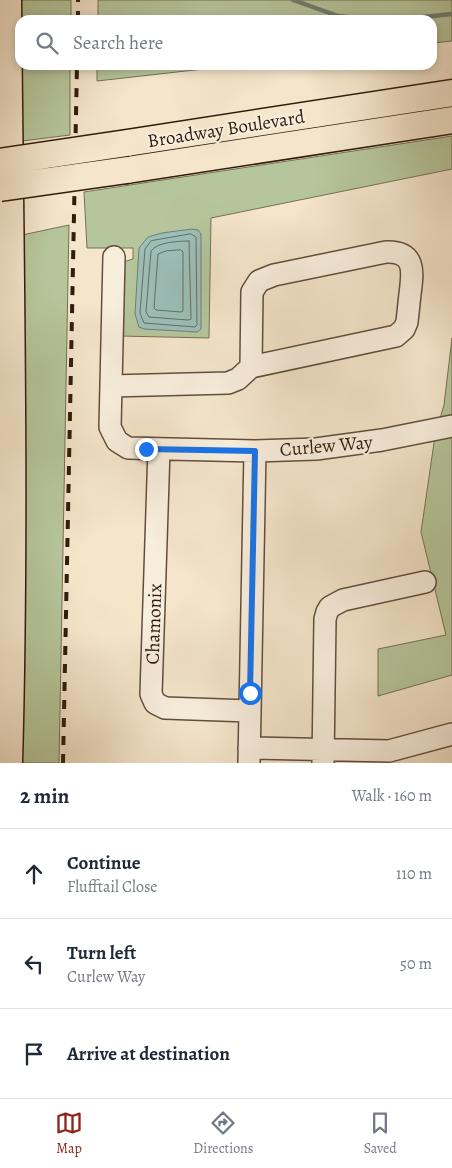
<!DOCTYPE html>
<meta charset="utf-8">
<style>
:root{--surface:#fff;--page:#f6f6f7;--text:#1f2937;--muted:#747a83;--line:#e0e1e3;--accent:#8f2418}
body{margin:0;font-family:Alegreya,serif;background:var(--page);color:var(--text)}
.stop{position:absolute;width:15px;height:15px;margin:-11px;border:4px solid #1a73e8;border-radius:50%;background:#fff}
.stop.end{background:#1a73e8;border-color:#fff;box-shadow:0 1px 5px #0008}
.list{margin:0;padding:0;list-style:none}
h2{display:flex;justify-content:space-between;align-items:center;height:65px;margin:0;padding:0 20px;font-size:21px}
h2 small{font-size:16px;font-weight:400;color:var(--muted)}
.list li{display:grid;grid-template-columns:32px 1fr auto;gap:15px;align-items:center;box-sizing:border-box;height:90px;padding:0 20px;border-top:1px solid var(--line)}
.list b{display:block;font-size:19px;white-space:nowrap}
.list p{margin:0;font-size:16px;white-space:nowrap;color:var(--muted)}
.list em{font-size:16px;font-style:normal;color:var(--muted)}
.icon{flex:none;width:28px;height:28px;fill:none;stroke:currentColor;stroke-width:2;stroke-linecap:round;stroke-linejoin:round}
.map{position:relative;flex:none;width:452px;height:763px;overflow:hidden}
.search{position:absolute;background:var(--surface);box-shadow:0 2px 8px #0003;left:15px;right:15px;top:15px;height:55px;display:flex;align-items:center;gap:12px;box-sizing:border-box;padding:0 18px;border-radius:15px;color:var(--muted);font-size:19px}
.sheet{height:335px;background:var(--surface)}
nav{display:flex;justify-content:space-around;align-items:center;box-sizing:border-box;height:70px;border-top:1px solid var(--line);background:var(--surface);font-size:14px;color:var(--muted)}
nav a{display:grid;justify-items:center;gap:2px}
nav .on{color:var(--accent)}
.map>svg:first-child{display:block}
.green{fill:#b6c69c;stroke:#747155}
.water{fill:#9cbfb9;stroke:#717e75}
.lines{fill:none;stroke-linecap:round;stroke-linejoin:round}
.shore{stroke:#666e64;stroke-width:1}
.stream{stroke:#717e75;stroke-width:4.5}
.minor-casing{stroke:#624e3d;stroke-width:24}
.major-casing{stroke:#311c0e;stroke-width:29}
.minor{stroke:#f8eedd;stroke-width:21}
.major{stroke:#f4e5cb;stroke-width:26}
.rail{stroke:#311c0e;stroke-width:4;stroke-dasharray:9 9;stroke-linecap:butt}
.major-bridge-casing{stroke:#311c0e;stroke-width:29;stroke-linecap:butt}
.major-bridge{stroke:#f4e5cb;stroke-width:26}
.route{stroke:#1a73e8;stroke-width:6}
.labels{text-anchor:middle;stroke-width:4;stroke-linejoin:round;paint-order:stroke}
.street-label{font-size:19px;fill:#311c0e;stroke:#f8eedd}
</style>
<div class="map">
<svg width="452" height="763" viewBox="0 0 452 763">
<rect width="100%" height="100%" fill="#f4e5cb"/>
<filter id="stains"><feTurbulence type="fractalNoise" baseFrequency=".004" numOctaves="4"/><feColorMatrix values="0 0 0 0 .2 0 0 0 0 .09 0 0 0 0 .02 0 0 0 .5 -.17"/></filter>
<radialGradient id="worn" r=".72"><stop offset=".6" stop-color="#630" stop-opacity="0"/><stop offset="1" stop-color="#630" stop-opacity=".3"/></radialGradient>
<path class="green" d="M 21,0 L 71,0 L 71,20 L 21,20 Z
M 98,0 L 452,0 L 452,41 L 432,43 L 432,20 L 98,20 Z
M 22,65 L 70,65 L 70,135 L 22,141 Z
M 97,65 L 239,65 L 97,81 Z
M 452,136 L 452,169 L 211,218 L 209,338 L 119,336 L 123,262 L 133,259 L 133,248 L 87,248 L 84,192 Z
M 69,225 L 59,763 L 15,763 L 22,235 Z
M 452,338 L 452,419 L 439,422 L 444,405 Z
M 452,432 L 452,675 L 378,696 L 378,649 L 446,635 L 421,532 L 435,436 Z"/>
<path class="water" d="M 192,229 L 198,230 L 201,234 L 201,329 L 197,332 L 144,329 L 139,327 L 135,314 L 139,248 L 148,237 L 162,233 Z"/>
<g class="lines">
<path class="shore" d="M 191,234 L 196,237 L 197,325 L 195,327 L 144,323 L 140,313 L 145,249 L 151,241 Z
M 189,241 L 191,319 L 188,320 L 149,317 L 146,312 L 151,251 C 157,242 179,241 189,241 Z
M 181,250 L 183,252 L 183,311 L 181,312 L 156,310 L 154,308 L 158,254 L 166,251 Z"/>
<path class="stream" d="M 293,0 L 338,16 L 374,20
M 395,20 L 452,14"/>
<g class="minor-casing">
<path id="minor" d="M 114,257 L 110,427 L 117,441 L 128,448 L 255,451 L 316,449 L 382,440 L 452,426
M 111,386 L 228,383 L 238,379 L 251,367 L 396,336 L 404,329 L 407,322 C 408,313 409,303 410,294 C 413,272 416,251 386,252 L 274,275 L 259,281 L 252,292 L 251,367
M 159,449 L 151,694 L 155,703 L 165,708 L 249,711
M 249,748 L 389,751 L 452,734
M 249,763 L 255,451
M 323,763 L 325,619 L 327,612 L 330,607 L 343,600 L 425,582"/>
</g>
<g class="major-casing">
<path id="major" d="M 8,0 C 10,254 16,509 9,763
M 127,143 L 452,93
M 127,170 L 452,120"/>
</g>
<use href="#minor" class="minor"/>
<use href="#major" class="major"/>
<path class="rail" d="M 78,20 L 78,0
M 63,763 L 77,65"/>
<g class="major-bridge-casing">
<path id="major-bridge" d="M 0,162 L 127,143
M 0,188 L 127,170"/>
</g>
<use href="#major-bridge" class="major-bridge"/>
</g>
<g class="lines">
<path class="route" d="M 146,449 L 255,451 L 250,693"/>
</g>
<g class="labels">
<g class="street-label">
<text transform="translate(226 128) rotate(-9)" y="7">Broadway Boulevard</text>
<text transform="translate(326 445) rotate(-5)" y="7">Curlew Way</text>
<text transform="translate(153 624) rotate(-88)" y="7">Chamonix</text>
</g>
</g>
<rect width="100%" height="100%" filter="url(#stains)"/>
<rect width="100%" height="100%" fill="url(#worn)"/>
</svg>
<div class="stop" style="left:250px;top:693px"></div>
<div class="stop end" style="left:146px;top:449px"></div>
<div class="search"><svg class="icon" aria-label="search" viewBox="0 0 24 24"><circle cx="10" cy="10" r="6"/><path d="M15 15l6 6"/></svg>Search here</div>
</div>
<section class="sheet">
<h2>2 min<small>Walk · 160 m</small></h2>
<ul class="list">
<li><svg class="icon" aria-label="ahead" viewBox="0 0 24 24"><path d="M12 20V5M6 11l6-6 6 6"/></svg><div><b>Continue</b><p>Flufftail Close</p></div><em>110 m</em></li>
<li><svg class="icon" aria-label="left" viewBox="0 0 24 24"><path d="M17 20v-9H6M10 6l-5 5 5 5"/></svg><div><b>Turn left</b><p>Curlew Way</p></div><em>50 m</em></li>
<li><svg class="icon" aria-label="arrive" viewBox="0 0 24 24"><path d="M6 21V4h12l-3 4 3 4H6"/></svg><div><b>Arrive at destination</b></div></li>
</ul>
</section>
<nav>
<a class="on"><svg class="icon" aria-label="map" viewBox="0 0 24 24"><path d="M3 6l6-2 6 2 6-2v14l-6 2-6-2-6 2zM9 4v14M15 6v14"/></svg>Map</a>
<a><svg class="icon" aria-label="directions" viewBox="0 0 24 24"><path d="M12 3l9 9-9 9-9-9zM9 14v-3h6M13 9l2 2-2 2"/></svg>Directions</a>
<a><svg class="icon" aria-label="saved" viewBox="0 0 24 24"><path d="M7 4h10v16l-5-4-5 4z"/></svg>Saved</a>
</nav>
